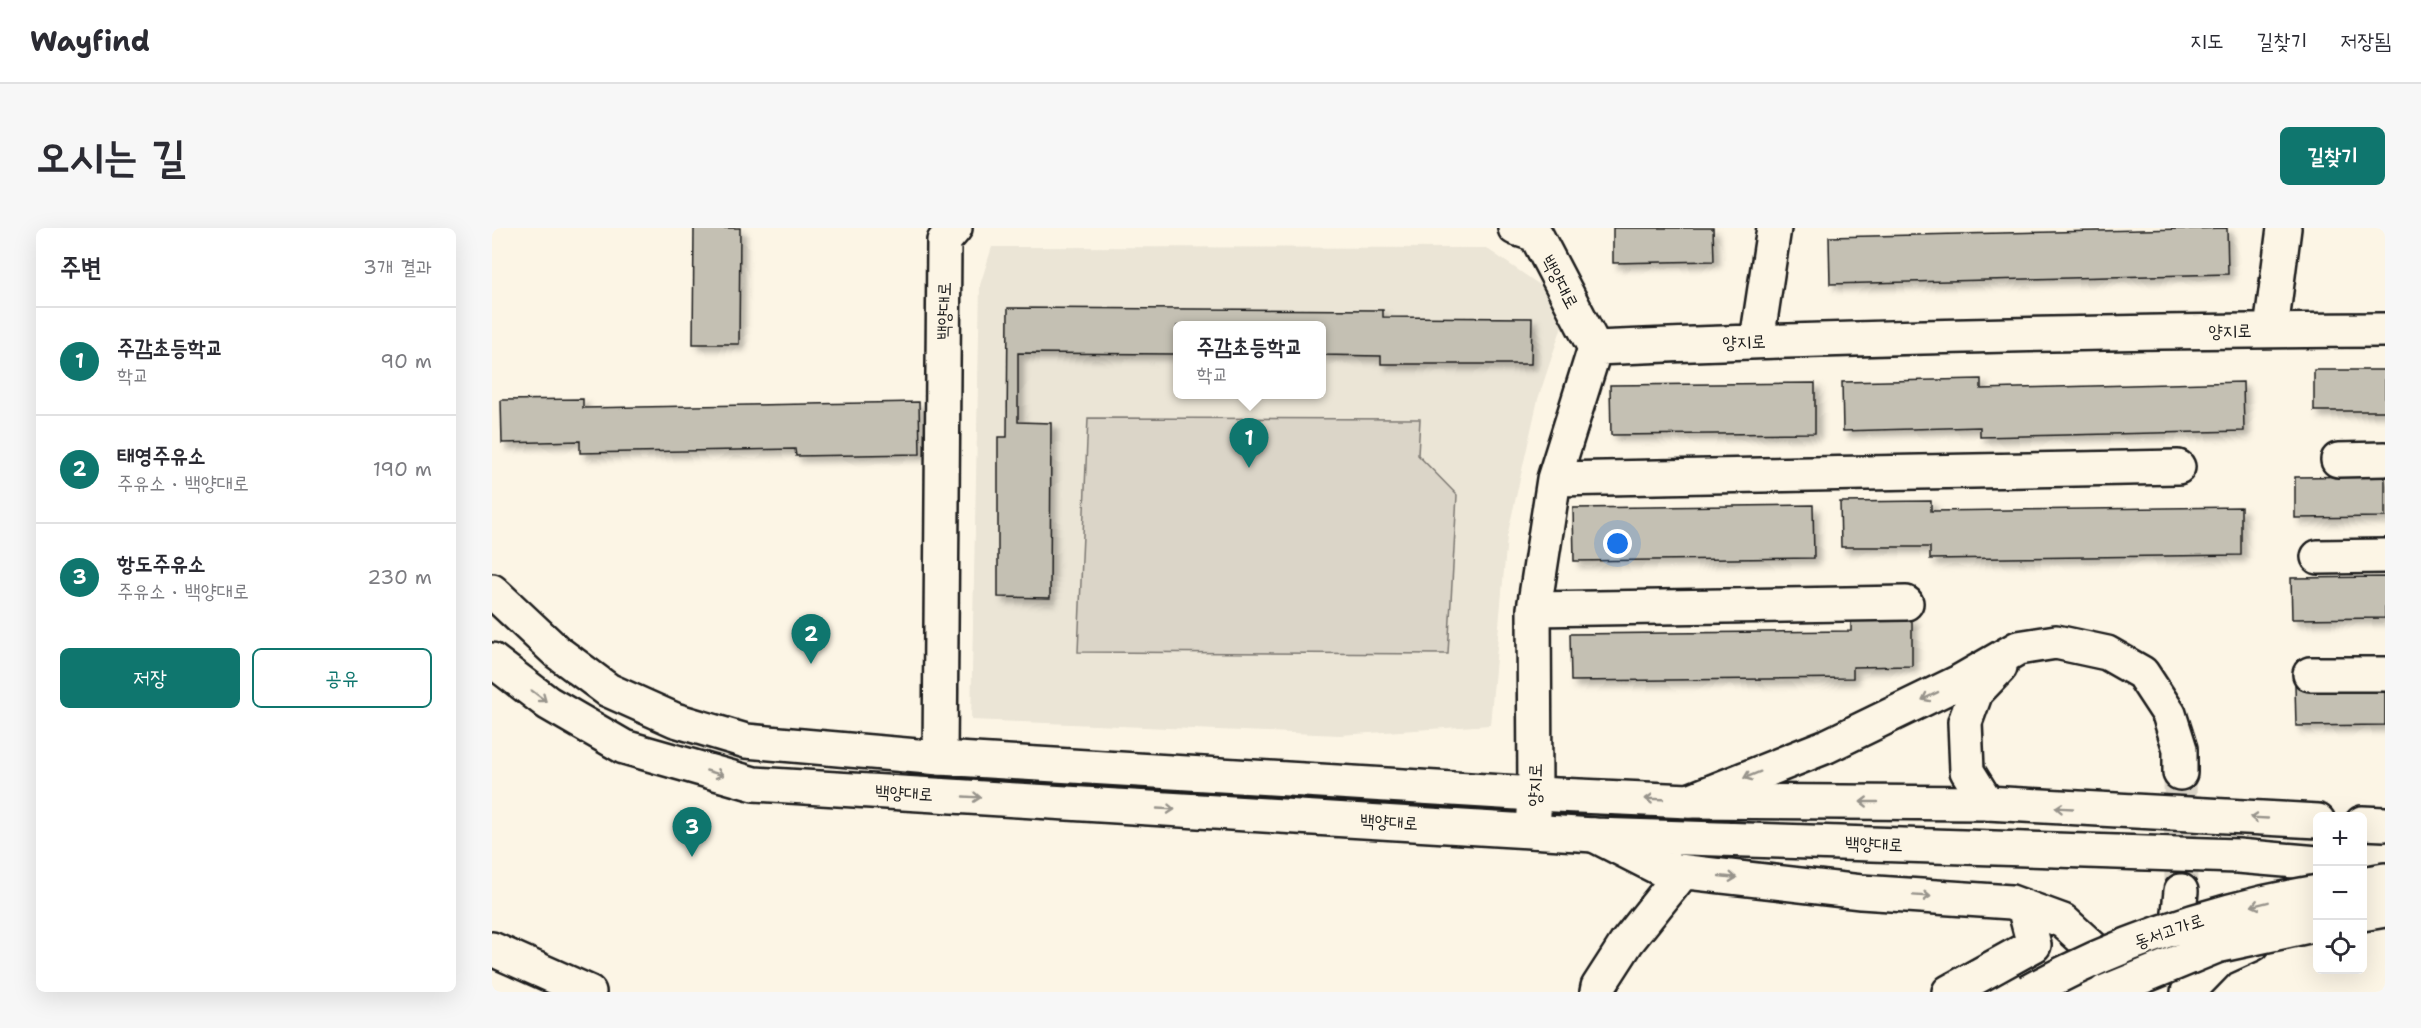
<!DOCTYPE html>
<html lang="ko">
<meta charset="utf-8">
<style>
:root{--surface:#fff;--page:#f7f7f7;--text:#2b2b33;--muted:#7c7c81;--line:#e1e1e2;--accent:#0f766e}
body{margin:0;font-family:"Shantell Sans","Poor Story",sans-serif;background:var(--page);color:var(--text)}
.controls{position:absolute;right:18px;bottom:18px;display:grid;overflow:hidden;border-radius:9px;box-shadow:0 6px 24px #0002}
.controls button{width:54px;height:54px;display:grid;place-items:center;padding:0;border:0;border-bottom:2px solid var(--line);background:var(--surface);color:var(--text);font:30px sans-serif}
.you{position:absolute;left:1126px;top:316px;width:21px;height:21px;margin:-15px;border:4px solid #fff;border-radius:50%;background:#1a73e8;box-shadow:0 0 0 9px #1a73e833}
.badge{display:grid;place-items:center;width:39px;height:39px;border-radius:50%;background:var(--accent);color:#fff;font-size:20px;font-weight:700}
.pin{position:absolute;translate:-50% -50px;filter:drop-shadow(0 2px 3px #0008)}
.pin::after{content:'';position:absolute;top:32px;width:21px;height:18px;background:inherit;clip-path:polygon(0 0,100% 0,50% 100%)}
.popup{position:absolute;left:681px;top:93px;width:153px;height:78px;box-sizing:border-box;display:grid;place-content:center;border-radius:9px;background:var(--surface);filter:drop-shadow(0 2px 4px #0005);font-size:20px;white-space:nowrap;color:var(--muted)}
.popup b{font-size:22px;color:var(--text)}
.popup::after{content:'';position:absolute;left:50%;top:100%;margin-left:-12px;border:12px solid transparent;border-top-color:var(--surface)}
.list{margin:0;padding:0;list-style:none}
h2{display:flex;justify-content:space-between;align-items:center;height:78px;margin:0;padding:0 24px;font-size:26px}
h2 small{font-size:20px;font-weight:400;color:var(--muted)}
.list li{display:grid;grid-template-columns:39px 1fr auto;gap:18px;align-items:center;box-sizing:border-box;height:108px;padding:0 24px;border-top:2px solid var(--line)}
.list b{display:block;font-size:22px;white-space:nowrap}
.list p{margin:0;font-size:20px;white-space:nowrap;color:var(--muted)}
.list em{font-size:20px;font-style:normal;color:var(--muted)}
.actions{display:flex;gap:12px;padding:18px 24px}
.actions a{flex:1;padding:14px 0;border:2px solid var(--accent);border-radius:9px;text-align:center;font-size:21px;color:var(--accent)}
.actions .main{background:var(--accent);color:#fff}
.icon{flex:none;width:33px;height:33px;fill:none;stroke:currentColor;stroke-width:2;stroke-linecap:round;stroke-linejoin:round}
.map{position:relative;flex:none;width:1893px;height:764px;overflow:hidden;border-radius:9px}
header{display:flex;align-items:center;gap:36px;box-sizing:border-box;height:84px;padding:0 30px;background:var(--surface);border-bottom:2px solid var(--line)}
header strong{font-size:28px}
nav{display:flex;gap:33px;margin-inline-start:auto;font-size:21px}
.intro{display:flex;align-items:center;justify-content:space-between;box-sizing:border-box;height:144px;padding:0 36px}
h1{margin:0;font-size:42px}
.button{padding:15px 27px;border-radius:9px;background:var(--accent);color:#fff;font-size:21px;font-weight:700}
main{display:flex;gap:36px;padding:0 36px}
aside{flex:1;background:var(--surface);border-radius:9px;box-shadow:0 6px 24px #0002}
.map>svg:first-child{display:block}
.built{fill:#ebe5d6;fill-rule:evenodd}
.green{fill:#dbd5c8;stroke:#7c7872;stroke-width:1.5}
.building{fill:#c4c0b3;stroke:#1c1c1c;stroke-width:1.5;filter:url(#shadow)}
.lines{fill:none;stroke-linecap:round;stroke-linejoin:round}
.minor-tunnel{stroke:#dad4c7;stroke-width:33;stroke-dasharray:33 16;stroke-linecap:butt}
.minor-casing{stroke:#1c1c1c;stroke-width:38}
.major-casing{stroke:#1c1c1c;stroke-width:38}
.highway-casing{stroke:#1c1c1c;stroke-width:38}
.minor{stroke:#fcf5e5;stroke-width:33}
.major{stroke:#fcf5e5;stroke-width:33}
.highway{stroke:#fcf5e5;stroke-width:33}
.highway-bridge-casing{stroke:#1c1c1c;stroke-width:38;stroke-linecap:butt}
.highway-bridge{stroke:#fcf5e5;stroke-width:33}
.oneway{stroke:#97938b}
.labels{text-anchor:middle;stroke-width:4.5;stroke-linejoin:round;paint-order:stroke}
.street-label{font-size:18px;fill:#1c1c1c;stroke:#fcf5e5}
</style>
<header>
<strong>Wayfind</strong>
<nav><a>지도</a><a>길찾기</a><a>저장됨</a></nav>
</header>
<div class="intro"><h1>오시는 길</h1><a class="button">길찾기</a></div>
<main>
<aside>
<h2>주변<small>3개 결과</small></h2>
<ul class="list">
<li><span class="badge">1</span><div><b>주감초등학교</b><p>학교</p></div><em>90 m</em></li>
<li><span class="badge">2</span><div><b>태영주유소</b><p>주유소 · 백양대로</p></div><em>190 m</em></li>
<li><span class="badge">3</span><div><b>항도주유소</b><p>주유소 · 백양대로</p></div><em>230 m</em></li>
</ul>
<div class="actions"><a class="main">저장</a><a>공유</a></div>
</aside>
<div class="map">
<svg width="1893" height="764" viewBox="0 0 1893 764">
<defs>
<filter id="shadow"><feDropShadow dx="5.5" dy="5.5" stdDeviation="3" flood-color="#0004"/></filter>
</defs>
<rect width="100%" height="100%" fill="#fcf5e5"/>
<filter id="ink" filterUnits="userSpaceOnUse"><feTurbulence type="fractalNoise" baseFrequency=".0167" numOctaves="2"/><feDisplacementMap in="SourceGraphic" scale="12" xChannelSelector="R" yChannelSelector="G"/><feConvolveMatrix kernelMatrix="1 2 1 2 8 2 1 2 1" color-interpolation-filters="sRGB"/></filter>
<g filter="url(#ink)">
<path class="built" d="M 500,19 L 994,20 L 1048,57 L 1071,95 L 1046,171 L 1015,309 L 998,497 L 848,507 L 479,492 L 488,57 ZM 685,98 L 829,98 L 829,166 L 685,166 Z"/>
<path class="green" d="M 596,190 L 928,191 L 926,227 L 965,267 L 956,426 L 586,424 Z"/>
<path class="building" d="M 202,0 L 248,0 L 247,116 L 201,116 Z
M 1121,0 L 1221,0 L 1222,33 L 1121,35 Z
M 1735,0 L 1736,46 L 1338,56 L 1337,9 Z
M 516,80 L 891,82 L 891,89 L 1040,90 L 1039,136 L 889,136 L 889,128 L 829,127 L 829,98 L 685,98 L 685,126 L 526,125 L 526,194 L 559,195 L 558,370 L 506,369 L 506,209 L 515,209 Z
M 1822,142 L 1893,142 L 1893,183 L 1822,183 Z
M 1489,151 L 1489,161 L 1751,154 L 1752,203 L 1488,209 L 1488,199 L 1351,203 L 1350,154 Z
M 1323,155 L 1323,205 L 1119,207 L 1118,157 Z
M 91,171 L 91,180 L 427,174 L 428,226 L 304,228 L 303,221 L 88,225 L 88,213 L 10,215 L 9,172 Z
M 1893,248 L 1893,289 L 1803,290 L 1803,249 Z
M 1439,273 L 1439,283 L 1749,279 L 1749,327 L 1438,331 L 1438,319 L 1349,319 L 1348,274 Z
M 1321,277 L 1322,330 L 1082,333 L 1081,280 Z
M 1893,349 L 1893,390 L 1800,391 L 1799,350 Z
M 1359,389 L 1420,389 L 1420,438 L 1361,439 L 1361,450 L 1079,453 L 1078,406 L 1359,403 Z
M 1893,456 L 1893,497 L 1804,498 L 1803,457 Z"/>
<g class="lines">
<path class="minor-tunnel" d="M 1688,545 L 1689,663"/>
<g class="minor-casing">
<path id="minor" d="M 1023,0 L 1044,7 L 1103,120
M 1779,102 L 1792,0
M 1265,113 L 1282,0
M 1846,232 L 1893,231
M 1062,251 L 1686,239
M 1826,329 L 1893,328
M 1042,381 L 1414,375
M 1818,446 L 1893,446
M 448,530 L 452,13 L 463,0
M 1197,573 L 1335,518 L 1467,454 L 1526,420 L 1564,414 L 1615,425 L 1650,445 L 1677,486 L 1688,521 L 1688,545
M 1495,575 L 1475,543 L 1473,494 L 1484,464 L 1508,439
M 1041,603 L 1043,566 L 1042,381 L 1062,251 L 1103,120 C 1366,109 1630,103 1893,102
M 1102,607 L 1169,641 L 1369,664 L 1519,674 L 1571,693 L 1628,745
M 0,721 L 97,764
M 1683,727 L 1689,663
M 1105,764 L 1106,759 L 1135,714 L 1191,644
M 1457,764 L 1542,717 L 1532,679
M 1696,764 L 1728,731 L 1761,716"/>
</g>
<g class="major-casing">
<path id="major" d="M 0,363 L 65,424 L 116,462 L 183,492 L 254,513 L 448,530 L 1043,566 L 1197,573 L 1495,575 L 1826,593
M 0,432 L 56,475 L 132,519 L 262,556 L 1102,607 L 1746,628 L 1826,635
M 1870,595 L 1893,596"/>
</g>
<g class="highway-casing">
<path id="highway" d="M 1870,656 L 1893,652
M 1870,686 L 1893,682"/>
</g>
<use href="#minor" class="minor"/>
<use href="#major" class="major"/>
<use href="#highway" class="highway"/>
<g class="highway-bridge-casing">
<path id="highway-bridge" d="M 1536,764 C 1625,715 1725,681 1826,664
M 1613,764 L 1725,718 L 1826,696"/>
</g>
<use href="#highway-bridge" class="highway-bridge"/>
</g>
<defs><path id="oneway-shaft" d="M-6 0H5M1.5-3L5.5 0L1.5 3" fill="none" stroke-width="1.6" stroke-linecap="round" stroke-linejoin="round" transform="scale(1.5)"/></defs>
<g class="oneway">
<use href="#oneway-shaft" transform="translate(47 468) rotate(37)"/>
<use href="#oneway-shaft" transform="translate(1438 468) rotate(154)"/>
<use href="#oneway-shaft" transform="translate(223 545) rotate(16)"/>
<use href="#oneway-shaft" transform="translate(1260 547) rotate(158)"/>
<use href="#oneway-shaft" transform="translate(480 569) rotate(3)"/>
<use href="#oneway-shaft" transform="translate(1162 571) rotate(-178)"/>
<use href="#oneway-shaft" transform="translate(1377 574) rotate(-180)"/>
<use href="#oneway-shaft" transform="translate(1572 580) rotate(-177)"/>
<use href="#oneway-shaft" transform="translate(674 581) rotate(3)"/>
<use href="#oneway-shaft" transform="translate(1767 590) rotate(-177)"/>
<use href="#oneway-shaft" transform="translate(1236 649) rotate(6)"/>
<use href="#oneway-shaft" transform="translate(1430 668) rotate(4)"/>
<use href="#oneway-shaft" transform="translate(1768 676) rotate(166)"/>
</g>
</g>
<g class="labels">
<g class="street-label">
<text transform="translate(1068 54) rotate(62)" y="6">백양대로</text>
<text transform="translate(452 83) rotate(-89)" y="6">백양대로</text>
<text transform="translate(1738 103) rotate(-1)" y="6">양지로</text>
<text transform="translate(1252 114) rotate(-2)" y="6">양지로</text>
<text transform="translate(1043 557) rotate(-89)" y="6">양지로</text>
<text transform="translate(412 565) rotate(3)" y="6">백양대로</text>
<text transform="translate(897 594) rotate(3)" y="6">백양대로</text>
<text transform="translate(1382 616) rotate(2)" y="6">백양대로</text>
<text transform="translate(1677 703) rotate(-19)" y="6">동서고가로</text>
</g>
</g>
</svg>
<div class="controls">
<button>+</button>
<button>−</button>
<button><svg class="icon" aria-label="locate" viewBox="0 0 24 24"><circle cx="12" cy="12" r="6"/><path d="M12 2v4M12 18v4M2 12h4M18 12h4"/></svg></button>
</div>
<div class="you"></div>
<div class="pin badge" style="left:757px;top:240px">1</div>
<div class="popup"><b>주감초등학교</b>학교</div>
<div class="pin badge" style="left:319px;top:436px">2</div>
<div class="pin badge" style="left:200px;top:629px">3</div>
</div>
</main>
